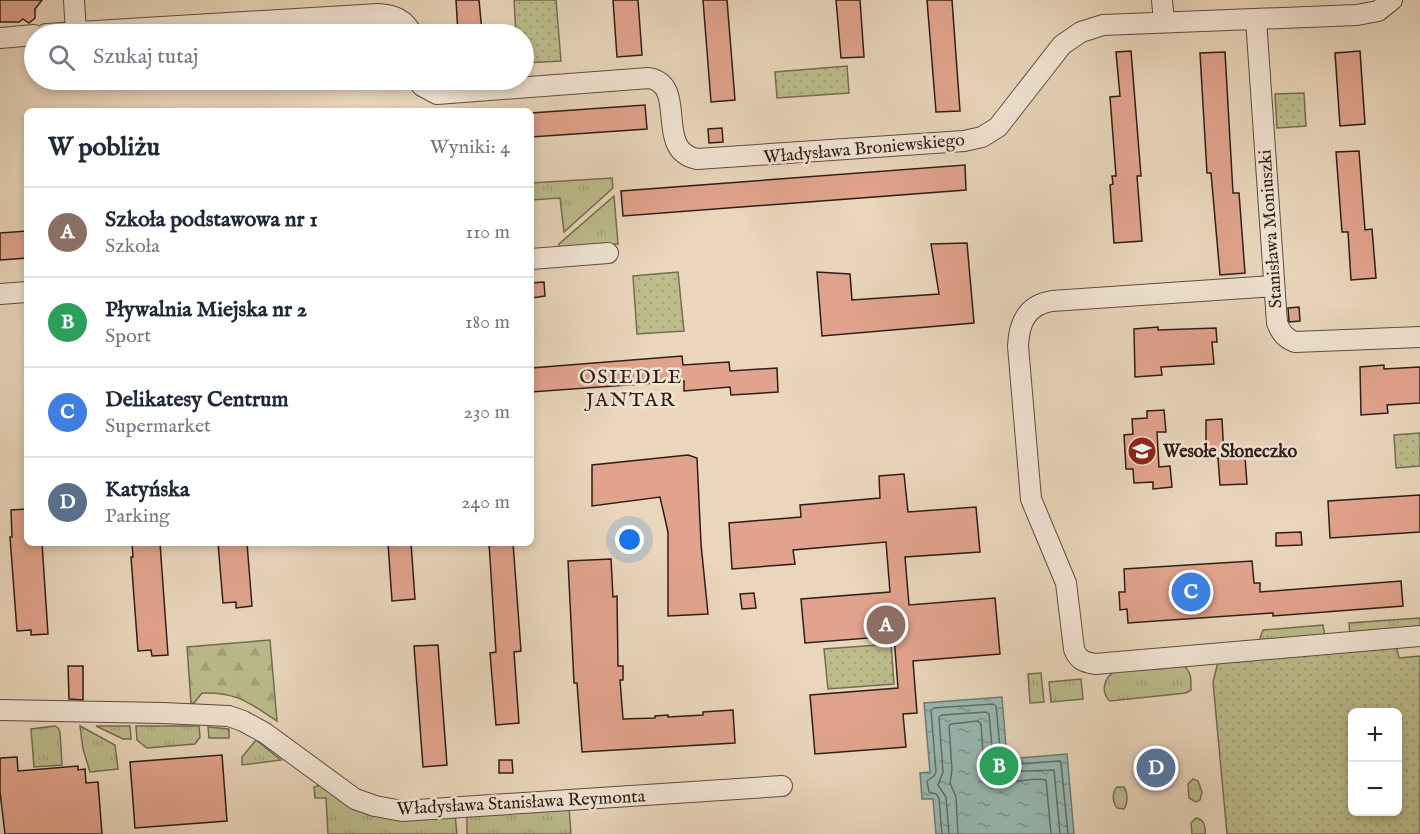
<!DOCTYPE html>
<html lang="pl">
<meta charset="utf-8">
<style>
:root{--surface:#fff;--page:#f6f6f7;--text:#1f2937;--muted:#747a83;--line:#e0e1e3;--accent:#0f766e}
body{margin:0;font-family:"IM FELL English",serif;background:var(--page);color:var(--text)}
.controls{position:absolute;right:18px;bottom:18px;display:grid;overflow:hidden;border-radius:9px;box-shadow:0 3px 9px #0003}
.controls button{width:54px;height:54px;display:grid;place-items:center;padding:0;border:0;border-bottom:2px solid var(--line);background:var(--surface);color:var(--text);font:30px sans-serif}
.you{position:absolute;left:630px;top:540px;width:21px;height:21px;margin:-15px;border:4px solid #fff;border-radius:50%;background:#1a73e8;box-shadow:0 0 0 9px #1a73e833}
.badge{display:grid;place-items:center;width:39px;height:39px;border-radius:50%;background:var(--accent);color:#fff;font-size:20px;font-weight:700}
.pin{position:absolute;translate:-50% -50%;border:3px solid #fff;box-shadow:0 2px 6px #0006}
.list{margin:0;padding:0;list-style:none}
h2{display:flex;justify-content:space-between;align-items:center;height:78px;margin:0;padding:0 24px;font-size:26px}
h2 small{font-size:20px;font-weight:400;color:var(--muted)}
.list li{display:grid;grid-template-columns:39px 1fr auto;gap:18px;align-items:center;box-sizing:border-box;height:90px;padding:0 24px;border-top:2px solid var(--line)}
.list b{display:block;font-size:22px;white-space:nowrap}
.list p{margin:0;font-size:20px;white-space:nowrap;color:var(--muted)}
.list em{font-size:20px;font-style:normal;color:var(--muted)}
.icon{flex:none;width:33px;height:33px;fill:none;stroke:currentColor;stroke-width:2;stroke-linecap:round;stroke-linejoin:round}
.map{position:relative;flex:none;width:1420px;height:834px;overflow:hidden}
.search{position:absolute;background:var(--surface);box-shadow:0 3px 9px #0003;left:24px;top:24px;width:510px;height:66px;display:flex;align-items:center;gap:15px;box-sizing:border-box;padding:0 21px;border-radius:33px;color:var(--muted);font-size:22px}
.panel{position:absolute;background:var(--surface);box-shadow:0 3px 9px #0003;left:24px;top:108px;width:510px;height:438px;border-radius:9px}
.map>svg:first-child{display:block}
.grass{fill:url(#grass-tufts);stroke:#756d52;stroke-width:1.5}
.forest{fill:url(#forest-firs);stroke:#756d52;stroke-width:1.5}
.park{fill:url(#park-dots);stroke:#756d52;stroke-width:1.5;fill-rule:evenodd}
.water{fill:url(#water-ripples);stroke:#6d7b75;stroke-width:1.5}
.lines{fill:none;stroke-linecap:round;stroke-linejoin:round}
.shore{stroke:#626c66;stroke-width:1.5}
.building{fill:#e1a38d;stroke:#2e1e19;stroke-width:1.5}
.minor-casing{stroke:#5d4c42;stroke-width:22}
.minor{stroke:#f1e4d3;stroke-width:20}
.labels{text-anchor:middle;stroke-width:5;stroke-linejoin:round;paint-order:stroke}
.street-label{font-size:18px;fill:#2e1e19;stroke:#f1e4d3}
.poi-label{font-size:18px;font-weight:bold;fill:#2e1e19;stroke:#f1e4d3;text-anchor:start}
.neighbourhood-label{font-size:20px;letter-spacing:1.5px;fill:#2e1e19;stroke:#f1e4d3}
</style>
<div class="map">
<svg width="1420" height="834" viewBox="0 0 1420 834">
<defs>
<pattern id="grass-tufts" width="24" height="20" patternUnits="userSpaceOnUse" patternTransform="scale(1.5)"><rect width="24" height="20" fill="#bcbc8c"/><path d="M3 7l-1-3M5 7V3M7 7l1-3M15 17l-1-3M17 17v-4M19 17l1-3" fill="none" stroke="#a2a178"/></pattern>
<pattern id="forest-firs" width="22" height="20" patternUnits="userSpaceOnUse" patternTransform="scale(1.5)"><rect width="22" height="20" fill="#bcbc8c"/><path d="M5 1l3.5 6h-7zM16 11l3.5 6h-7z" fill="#a2a178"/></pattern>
<pattern id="park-dots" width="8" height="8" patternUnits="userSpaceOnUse" patternTransform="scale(1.5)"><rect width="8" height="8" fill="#bcbc8c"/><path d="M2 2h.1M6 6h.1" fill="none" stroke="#a2a178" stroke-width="1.8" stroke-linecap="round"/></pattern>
<pattern id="water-ripples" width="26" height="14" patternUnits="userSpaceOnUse" patternTransform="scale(1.5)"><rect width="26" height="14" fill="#97b9b3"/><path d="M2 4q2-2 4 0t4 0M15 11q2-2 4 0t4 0" fill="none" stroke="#7c9691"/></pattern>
</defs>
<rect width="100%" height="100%" fill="#e9d6bb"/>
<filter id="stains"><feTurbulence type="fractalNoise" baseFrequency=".00333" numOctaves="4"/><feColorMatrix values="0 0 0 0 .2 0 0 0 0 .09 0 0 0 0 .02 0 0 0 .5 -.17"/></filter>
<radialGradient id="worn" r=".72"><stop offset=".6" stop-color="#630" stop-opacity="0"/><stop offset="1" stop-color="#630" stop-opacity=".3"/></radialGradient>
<path class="grass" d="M 612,178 L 613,188 L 564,232 L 560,198 L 531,200 L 531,183 Z
M 614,196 L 618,244 L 558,249 L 559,244 Z
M 1420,618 L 1420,627 L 1350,633 L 1349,623 Z
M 1323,625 L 1325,636 L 1261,641 L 1260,638 L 1263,630 Z
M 1183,665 C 1192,672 1191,680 1191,690 L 1186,693 L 1110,701 C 1100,692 1104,678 1115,671 Z
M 1041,673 L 1044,702 L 1030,703 L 1028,674 Z
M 1081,679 L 1083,699 L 1051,702 L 1049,682 Z
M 55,726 L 58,728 L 60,732 L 62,765 L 34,767 L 31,729 Z
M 80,726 L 115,745 L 118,769 L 90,772 L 83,749 Z
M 96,726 L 130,726 L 131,739 L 123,739 Z
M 136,726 L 199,726 L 200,737 L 195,744 L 147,748 L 137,740 Z
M 208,727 L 229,729 L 229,738 L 209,738 Z
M 256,740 L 281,760 L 242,765 L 242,757 Z
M 1193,779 L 1198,781 L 1202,792 L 1200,800 L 1196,802 L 1189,798 L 1188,784 Z
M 321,785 L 455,815 L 457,834 L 328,834 L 326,798 L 315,798 L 314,787 Z
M 1117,787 L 1124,787 C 1128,793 1128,803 1124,809 L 1117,808 C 1112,801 1112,793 1117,787 Z
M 569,807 L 571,834 L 467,834 L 467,814 Z
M 1196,818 C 1204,819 1206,827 1205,834 L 1192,834 L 1191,823 Z"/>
<path class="forest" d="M 270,640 L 277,721 C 249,703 238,692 202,693 L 194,703 L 191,703 L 187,647 Z"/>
<path class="park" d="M 514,0 L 556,0 L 561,61 L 524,63 L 524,34 L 516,34 Z
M 847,66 L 849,93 L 777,98 L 775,72 Z
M 1304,93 L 1306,126 L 1277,128 L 1275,94 Z
M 678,272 L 684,331 L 637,334 L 633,276 Z
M 1420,433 L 1420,466 L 1396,468 L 1394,435 Z
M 891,644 L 894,684 L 828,689 L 824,649 Z
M 1396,645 L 1399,658 L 1420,656 L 1420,834 L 1227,834 L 1213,682 L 1218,662 ZM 1352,712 L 1398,712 L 1398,812 L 1352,812 Z"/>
<path class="water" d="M 1002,697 L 1007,759 L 1067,754 L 1074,834 L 936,834 L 933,799 L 922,799 L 920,773 L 930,772 L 924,703 Z"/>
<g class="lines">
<path class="shore" d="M 942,834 L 939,798 L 936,794 L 929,792 L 927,781 L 934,776 L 936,772 L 931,710 L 934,708 L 993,704 L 996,706 L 1001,758 L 1003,763 L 1008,765 L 1059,761 L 1061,763 L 1068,834
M 949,834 L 946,797 L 938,785 L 943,772 L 939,717 L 942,715 L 986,712 L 989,714 L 993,759 L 998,768 L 1007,772 L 1054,770 L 1060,834
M 958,834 L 956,797 L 950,783 L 952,770 L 949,726 L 951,724 L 978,721 L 981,724 C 984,753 978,784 1018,781 C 1027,780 1038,778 1046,780 L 1051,834"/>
</g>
<path class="building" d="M 0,0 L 42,0 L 35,9 L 35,18 L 29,23 L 23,19 L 19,22 L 0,22 Z
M 456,0 L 479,0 L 482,32 L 458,34 Z
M 613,0 L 638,0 L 642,55 L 617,57 Z
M 703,0 L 727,0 L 735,100 L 711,102 Z
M 836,0 L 860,0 L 864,57 L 841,58 Z
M 927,0 L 952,0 L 960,111 L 936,112 Z
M 1131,51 L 1141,176 L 1137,176 L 1142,241 L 1114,243 L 1110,185 L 1113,184 L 1112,176 L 1116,176 L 1110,97 L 1120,96 L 1116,52 Z
M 1360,51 L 1365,124 L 1340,126 L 1335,53 Z
M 1225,52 L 1233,193 L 1239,193 L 1245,273 L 1220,275 L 1211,173 L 1207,173 L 1200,53 Z
M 645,105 L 647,129 L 531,137 L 531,113 Z
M 722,128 L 723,142 L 709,143 L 708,129 Z
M 1359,151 L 1365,230 L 1372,229 L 1376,278 L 1351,280 L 1348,232 L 1342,232 L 1336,152 Z
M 965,165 L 966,190 L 623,216 L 621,191 Z
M 27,231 L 27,258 L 0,260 L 0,233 Z
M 967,243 L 974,323 L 822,336 L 817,272 L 850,274 L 852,300 L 939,294 L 931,244 Z
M 544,282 L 545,296 L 532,298 L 531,283 Z
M 1299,307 L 1300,321 L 1289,322 L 1288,308 Z
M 1158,327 L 1158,330 L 1216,328 L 1217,342 L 1212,342 L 1214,364 L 1161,367 L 1162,375 L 1135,377 L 1134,329 Z
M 682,356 L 683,365 L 729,362 L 730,371 L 777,368 L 778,392 L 731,395 L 730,387 L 684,391 L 684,381 L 531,392 L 531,368 Z
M 1384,365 L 1384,369 L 1420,367 L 1420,403 L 1387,405 L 1388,413 L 1361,415 L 1360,367 Z
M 1164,410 L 1166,432 L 1157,432 L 1159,467 L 1170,466 L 1172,487 L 1153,489 L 1153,482 L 1134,483 L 1133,469 L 1126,469 L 1124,435 L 1133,434 L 1132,419 L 1147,418 L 1147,411 Z
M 1222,419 L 1224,458 L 1245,457 L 1247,484 L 1220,485 L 1218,458 L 1206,459 L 1206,420 Z
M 688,455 L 697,458 L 701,544 L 708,614 L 668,616 L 668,532 L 660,497 L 592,506 L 592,465 Z
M 904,474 L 908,512 L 976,507 L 980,552 L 905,557 L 909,605 L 995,598 L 1000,654 L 913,661 L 917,713 L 903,714 L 906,747 L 815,754 L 810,695 L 898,688 L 894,636 L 805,643 L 801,599 L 890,592 L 886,542 L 793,550 L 795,564 L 732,569 L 729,523 L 801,517 L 800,505 L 880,498 L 879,476 Z
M 1420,495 L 1420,532 L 1330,538 L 1328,501 Z
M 27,509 L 27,543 L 42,543 L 48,634 L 31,635 L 31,630 L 17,631 L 10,537 L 12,537 L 11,510 Z
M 1301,532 L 1302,545 L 1276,546 L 1276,533 Z
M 132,543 L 160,543 L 168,655 L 152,656 L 151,650 L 138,651 L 131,557 L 133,557 Z
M 218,543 L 247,543 L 252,606 L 236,608 L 236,602 L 223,603 Z
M 388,543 L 411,543 L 415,599 L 392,601 Z
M 489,543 L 513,543 L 521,651 L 514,652 L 519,723 L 496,725 L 490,653 L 496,652 Z
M 611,559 L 613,597 L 617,596 L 618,666 L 623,666 L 623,680 L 620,680 L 623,719 L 655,718 L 655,716 L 668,715 L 668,717 L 703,715 L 703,712 L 733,710 L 735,743 L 582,752 L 577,683 L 574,683 L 568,561 Z
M 1252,561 L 1254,583 L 1260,583 L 1260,592 L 1401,581 L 1403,606 L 1273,616 L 1273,613 L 1128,623 L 1127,609 L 1120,610 L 1119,592 L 1125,592 L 1124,569 Z
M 754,593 L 756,608 L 742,609 L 740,594 Z
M 438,645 L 447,765 L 423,767 L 414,646 Z
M 68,666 L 83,666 L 83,700 L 69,699 Z
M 222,755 L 227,821 L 135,828 L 130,762 Z
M 17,757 L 18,771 L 78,766 L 78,770 L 85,769 L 86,783 L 98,782 L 102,834 L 5,834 L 0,792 L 0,758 Z
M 499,760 L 512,760 L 513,773 L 499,773 Z"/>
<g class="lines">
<g class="minor-casing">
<path id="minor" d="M 74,0 L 76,32
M 1162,0 L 1164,22
M 1256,19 L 1277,323 C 1281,333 1285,338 1295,342 L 1420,337
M 46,34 L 378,14 C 394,15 405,19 412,34
M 0,38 L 34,35
M 418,80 L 422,86 L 437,94 L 649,78 C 689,85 653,150 697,159 L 964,141 L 982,137 L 998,127 L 1062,45 L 1081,32 L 1103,25 L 1357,15 L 1378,11 L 1392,0
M 531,259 L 608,253
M 1274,286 L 1052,301 C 1027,305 1019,322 1018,346 L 1031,499 L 1066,583 L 1074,649 C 1078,660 1084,662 1095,664 L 1420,636
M 0,294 L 27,292
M 0,710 L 163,713 L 229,716 L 243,721 L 265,733 L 355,799 L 375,806 L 402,811 L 782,786"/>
</g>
<use href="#minor" class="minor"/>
</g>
<defs>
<g id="school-disc" transform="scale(1.5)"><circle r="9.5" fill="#8f2418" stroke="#f1e4d3"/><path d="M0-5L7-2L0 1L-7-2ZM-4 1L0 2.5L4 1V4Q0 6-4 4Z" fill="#fff"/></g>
</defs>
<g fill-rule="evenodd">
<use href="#school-disc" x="1142" y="451"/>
</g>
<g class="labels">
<g class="street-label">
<text transform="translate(864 148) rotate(-5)" y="6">Władysława Broniewskiego</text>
<text transform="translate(1270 229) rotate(-94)" y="6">Stanisława Moniuszki</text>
<text transform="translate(521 802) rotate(-3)" y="6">Władysława Stanisława Reymonta</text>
</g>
<g class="poi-label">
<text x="1163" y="457">Wesołe Słoneczko</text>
</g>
<g class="neighbourhood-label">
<text x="631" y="383">OSIEDLE<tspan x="631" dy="23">JANTAR</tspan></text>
</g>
</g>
<rect width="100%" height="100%" filter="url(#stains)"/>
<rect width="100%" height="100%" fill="url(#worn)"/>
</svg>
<div class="controls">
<button>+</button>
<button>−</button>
</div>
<div class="you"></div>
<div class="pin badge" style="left:886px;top:625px;background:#8d6e63">A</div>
<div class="pin badge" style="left:999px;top:766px;background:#2e9e5b">B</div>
<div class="pin badge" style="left:1191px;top:592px;background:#3f7fe0">C</div>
<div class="pin badge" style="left:1156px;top:768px;background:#5c6f8a">D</div>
<div class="search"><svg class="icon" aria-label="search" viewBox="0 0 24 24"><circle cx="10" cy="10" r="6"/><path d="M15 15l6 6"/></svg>Szukaj tutaj</div>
<section class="panel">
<h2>W pobliżu<small>Wyniki: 4</small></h2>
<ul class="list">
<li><span class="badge" style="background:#8d6e63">A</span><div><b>Szkoła podstawowa nr 1</b><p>Szkoła</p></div><em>110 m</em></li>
<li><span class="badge" style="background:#2e9e5b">B</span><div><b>Pływalnia Miejska nr 2</b><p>Sport</p></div><em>180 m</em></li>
<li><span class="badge" style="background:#3f7fe0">C</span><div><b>Delikatesy Centrum</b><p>Supermarket</p></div><em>230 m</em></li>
<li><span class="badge" style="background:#5c6f8a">D</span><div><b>Katyńska</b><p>Parking</p></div><em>240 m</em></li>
</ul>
</section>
</div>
